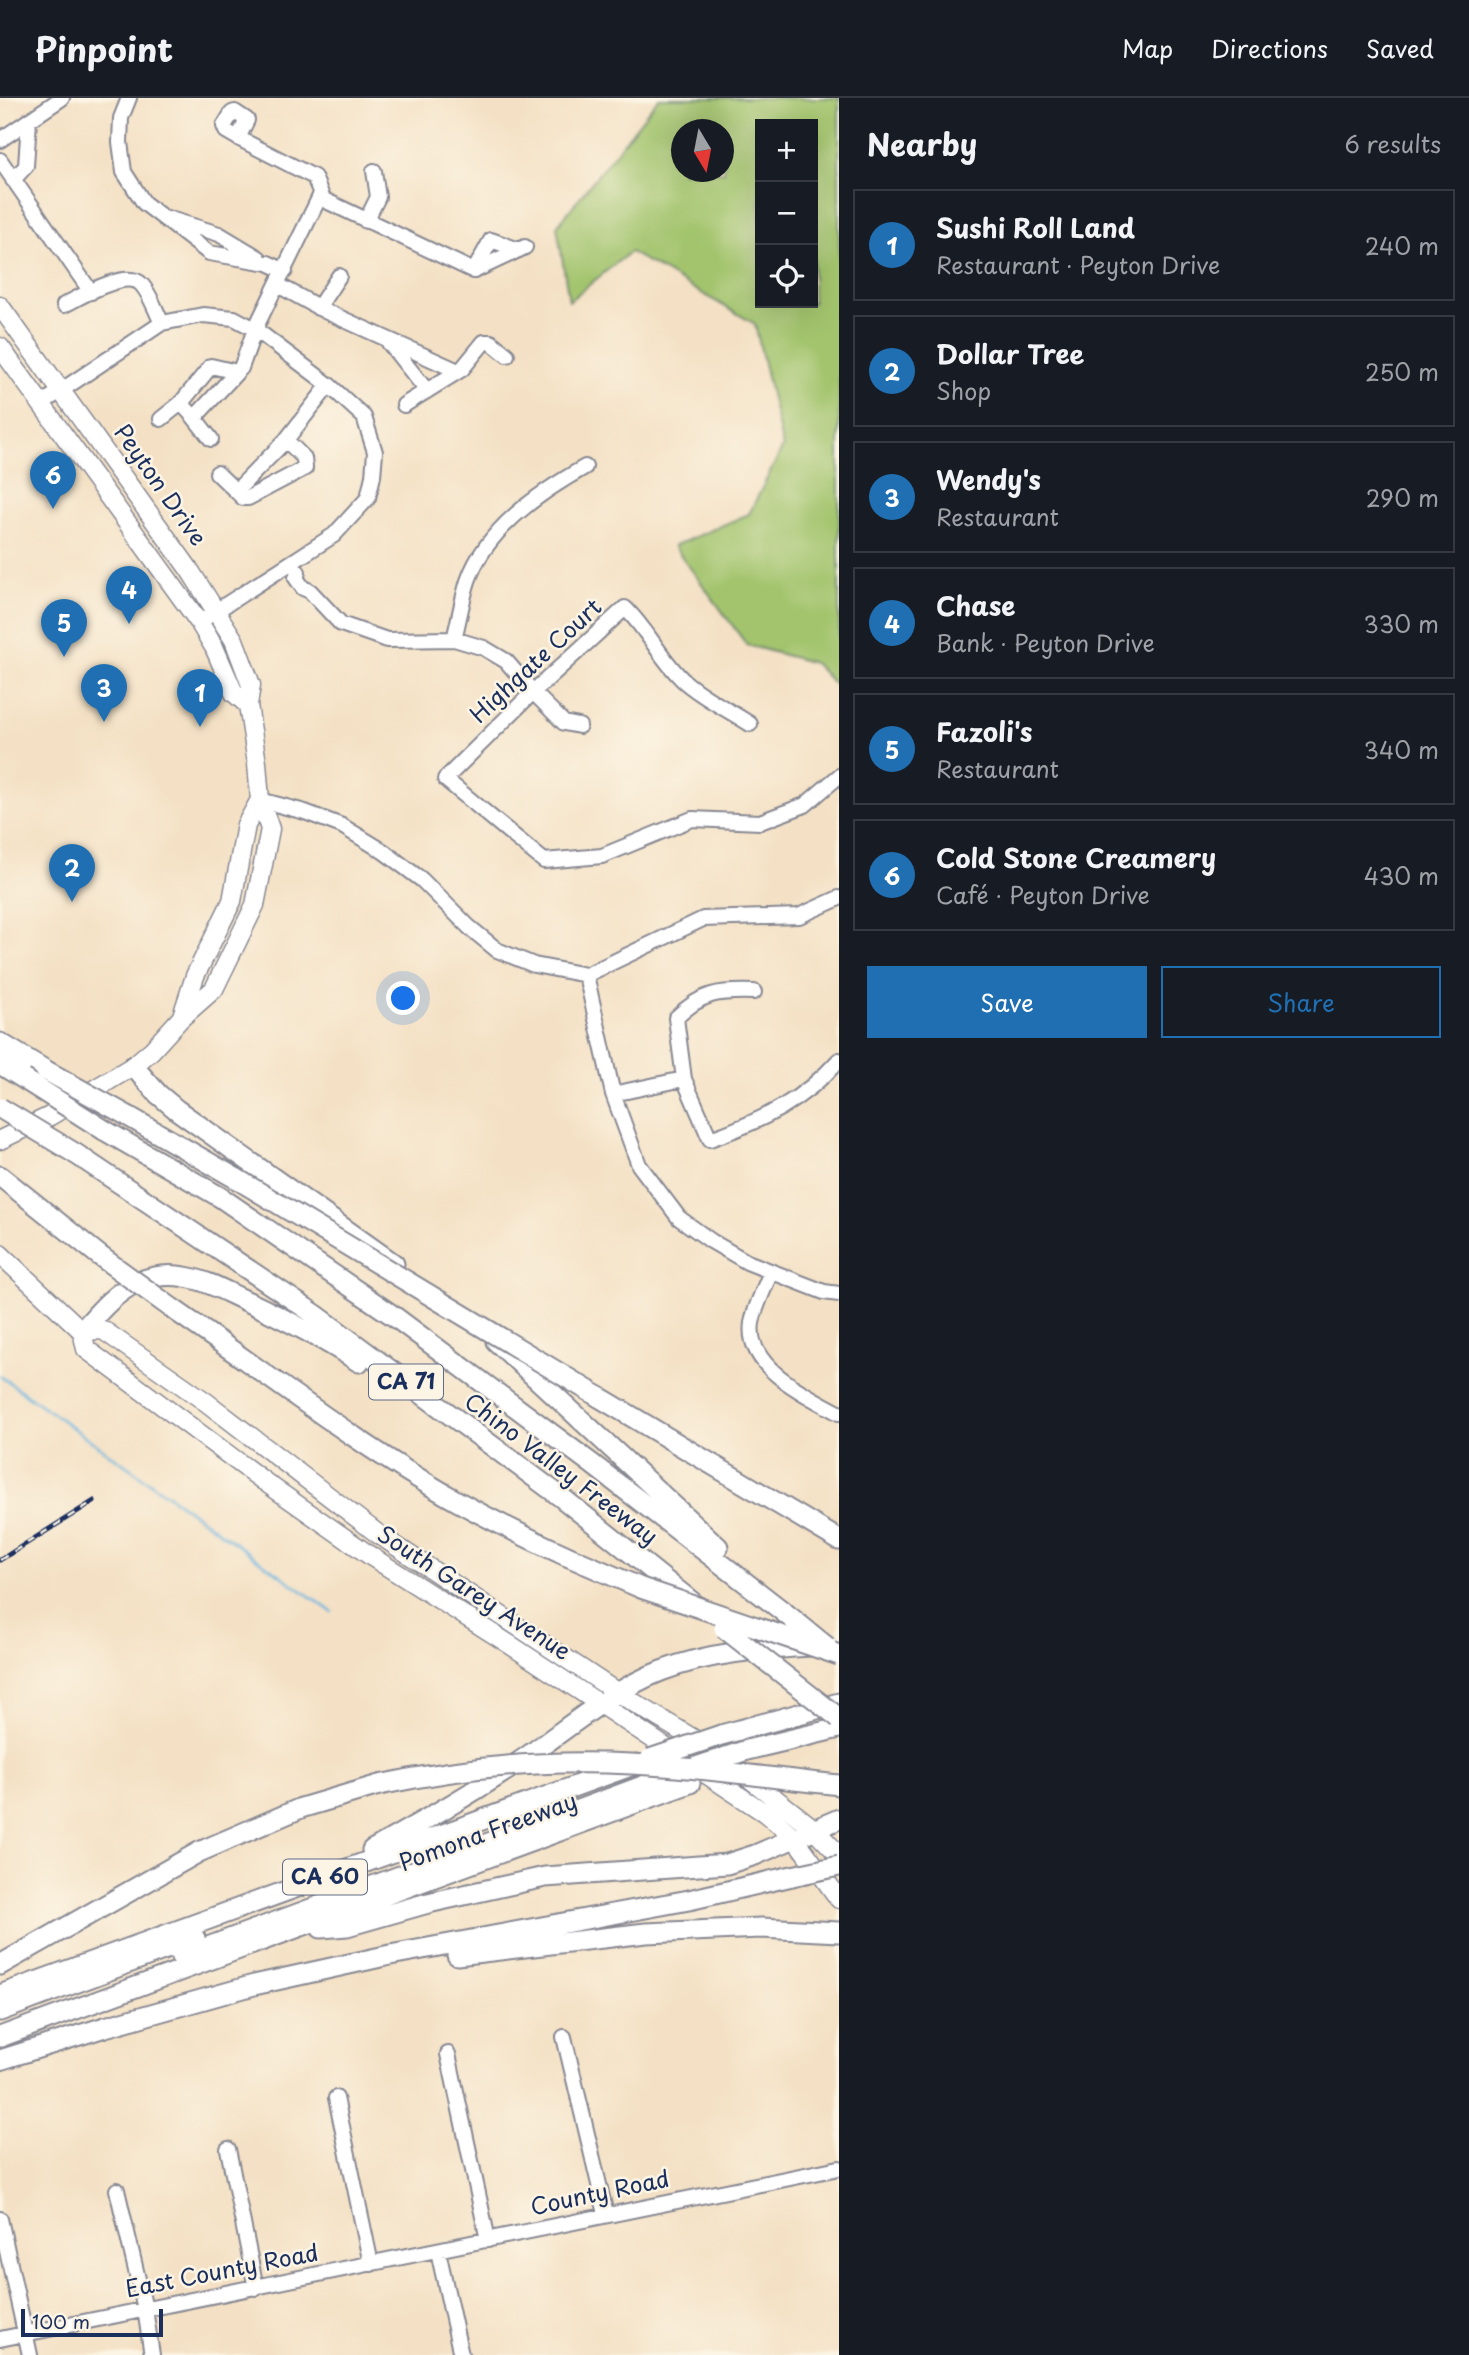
<!DOCTYPE html>
<meta charset="utf-8">
<style>
:root{--surface:#171b24;--page:#242831;--text:#f1f3f6;--muted:#9ea1a6;--line:#363941;--accent:#1f6fb2}
body{margin:0;font-family:"Playpen Sans",sans-serif;background:var(--page);color:var(--text)}
.controls{position:absolute;right:21px;top:21px;display:grid;overflow:hidden;border-radius:0px;box-shadow:0 7px 28px #0002}
.controls button{width:63px;height:63px;display:grid;place-items:center;padding:0;border:0;border-bottom:2px solid var(--line);background:var(--surface);color:var(--text);font:35px sans-serif}
.compass{position:absolute;left:671px;top:21px;width:63px;height:63px;border-radius:50%;background:var(--surface);box-shadow:0 7px 28px #0002;rotate:170deg}
.scale{position:absolute;left:21px;bottom:18px;width:142px;box-sizing:border-box;padding-left:7px;border:4px solid #1b2f5e;border-top:0;font-size:19px;line-height:24px;white-space:nowrap;color:#1b2f5e;-webkit-text-stroke:5px #fcf5e5;paint-order:stroke}
.you{position:absolute;left:404px;top:901px;width:24px;height:24px;margin:-18px;border:5px solid #fff;border-radius:50%;background:#1a73e8;box-shadow:0 0 0 10px #1a73e833}
.badge{display:grid;place-items:center;width:46px;height:46px;border-radius:50%;background:var(--accent);color:#fff;font-size:23px;font-weight:700}
.pin{position:absolute;translate:-50% -58px;filter:drop-shadow(0 2px 4px #0008)}
.pin::after{content:'';position:absolute;top:37px;width:24px;height:21px;background:inherit;clip-path:polygon(0 0,100% 0,50% 100%)}
.list{margin:0;padding:0;list-style:none}
h2{display:flex;justify-content:space-between;align-items:center;height:91px;margin:0;padding:0 28px;font-size:30px}
h2 small{font-size:23px;font-weight:400;color:var(--muted)}
.list li{display:grid;grid-template-columns:46px 1fr auto;gap:21px;align-items:center;box-sizing:border-box;height:112px;margin:0 14px 14px;padding:0 14px;border:2px solid var(--line);border-radius:0px}
.list b{display:block;font-size:26px;white-space:nowrap}
.list p{margin:0;font-size:23px;white-space:nowrap;color:var(--muted)}
.list em{font-size:23px;font-style:normal;color:var(--muted)}
.actions{display:flex;gap:14px;padding:21px 28px}
.actions a{flex:1;padding:16px 0;border:2px solid var(--accent);border-radius:0px;text-align:center;font-size:24px;color:var(--accent)}
.actions .main{background:var(--accent);color:#fff}
.icon{flex:none;width:38px;height:38px;fill:none;stroke:currentColor;stroke-width:2;stroke-linecap:round;stroke-linejoin:round}
.map{position:relative;flex:none;width:839px;height:2257px;overflow:hidden}
header{display:flex;align-items:center;gap:42px;box-sizing:border-box;height:98px;padding:0 35px;background:var(--surface);border-bottom:2px solid var(--line)}
header strong{font-size:33px}
nav{display:flex;gap:38px;margin-inline-start:auto;font-size:24px}
main{display:flex}
aside{flex:1;background:var(--surface)}
.map>svg:first-child{display:block}
.green{fill:#a3c46d;stroke:#5f7a66;stroke-width:2;fill-rule:evenodd}
.lines{fill:none;stroke-linecap:round;stroke-linejoin:round}
.stream{stroke:#65b3df;stroke-width:2.5}
.minor-casing{stroke:#888892;stroke-width:18}
.major-casing{stroke:#888892;stroke-width:21}
.highway-casing{stroke:#888892;stroke-width:23}
.minor{stroke:#fff;stroke-width:14}
.major{stroke:#fff;stroke-width:18}
.highway{stroke:#fff;stroke-width:19}
.rail-casing{stroke:#1b2f5e;stroke-width:5}
.rail{stroke:#fcf5e5;stroke-width:2.5;stroke-dasharray:8;stroke-linecap:butt}
.highway-bridge-casing{stroke:#888892;stroke-width:23;stroke-linecap:butt}
.highway-bridge{stroke:#fff;stroke-width:19}
.labels{text-anchor:middle;stroke-width:5;stroke-linejoin:round;paint-order:stroke}
.shield{fill:#fcf5e5;stroke:#5e6a86;stroke-width:2}
.shield-label{font-size:21px;font-weight:bold;fill:#1b2f5e}
.street-label{font-size:23px;fill:#1b2f5e;stroke:#fcf5e5}
</style>
<header>
<strong>Pinpoint</strong>
<nav><a>Map</a><a>Directions</a><a>Saved</a></nav>
</header>
<main>
<div class="map">
<svg width="839" height="2257" viewBox="0 0 839 2257">
<rect width="100%" height="100%" fill="#fcf5e5"/>
<filter id="ink" filterUnits="userSpaceOnUse"><feTurbulence type="fractalNoise" baseFrequency=".0143" numOctaves="2"/><feDisplacementMap in="SourceGraphic" scale="14" xChannelSelector="R" yChannelSelector="G"/><feConvolveMatrix kernelMatrix="1 2 1 2 8 2 1 2 1" color-interpolation-filters="sRGB"/></filter>
<filter id="wash" filterUnits="userSpaceOnUse"><feTurbulence type="fractalNoise" baseFrequency=".00686" numOctaves="4" result="noise"/><feDisplacementMap in="SourceGraphic" scale="28" xChannelSelector="R" yChannelSelector="G"/><feGaussianBlur stdDeviation="1.57" result="paint"/><feColorMatrix in="noise" values="0 0 0 0 0 0 0 0 0 0 0 0 0 0 0 0 0 1.4 0 .05"/><feComposite in="paint" operator="in"/></filter>
<g filter="url(#wash)">
<rect width="100%" height="100%" fill="#f4e1c5"/>
<path class="green" d="M 659,0 L 839,0 L 839,586 L 835,587 L 814,565 L 747,547 L 674,448 L 749,416 L 783,349 L 755,226 L 630,154 L 569,203 L 557,128 ZM 760,26 L 813,26 L 813,205 L 760,205 ZM 682,32 L 724,32 L 724,74 L 682,74 Z"/>
<g class="lines">
<path class="stream" d="M 0,1278 L 332,1514"/>
</g>
</g>
<g filter="url(#ink)">
<g class="lines">
<g class="minor-casing">
<path id="minor" d="M 129,0 L 121,20 L 120,44 L 124,74 L 144,105 L 209,155 L 268,165 L 285,173
M 0,42 L 62,0
M 0,62 L 91,194
M 13,82 L 26,68 L 29,22
M 320,100 L 474,173 L 525,149
M 170,121 L 219,136 L 259,160
M 366,123 L 378,99 L 374,73
M 474,173 L 491,142 L 519,152
M 278,187 L 325,213 L 458,273
M 64,207 C 80,199 126,171 141,186 C 150,195 156,214 162,225
M 318,210 L 339,178
M 389,245 L 427,293
M 237,274 L 211,268 L 181,305 L 193,318 L 197,317 L 237,274 L 241,270 L 255,231 L 321,96 L 314,79 L 238,40 L 226,33 L 224,28 L 232,15 L 235,14 L 247,22 L 238,40
M 41,306 L 162,225 L 203,217 L 234,220 L 255,231 L 329,287 L 364,319 L 375,354 L 373,378 L 368,400 L 334,437 L 199,524
M 404,307 L 462,271 L 484,244 L 491,244 L 507,257
M 193,318 L 211,341
M 161,321 L 181,305
M 286,342 L 304,360 L 305,370 L 248,400 L 243,400 L 238,395 L 239,390 L 286,342 L 329,287
M 217,375 L 238,395
M 298,474 L 296,480 L 303,490 L 310,493 L 341,526 L 387,542 L 454,541 L 484,550 L 506,563 L 533,594 L 564,625 L 579,628
M 454,541 C 459,522 462,502 468,483 C 486,431 539,395 585,369
M 750,626 C 729,612 703,600 684,583 C 661,562 648,532 625,510 L 533,594 L 445,681 L 544,763 L 602,758 L 692,721 L 760,724 L 805,707 L 839,678
M 260,702 L 305,714 L 342,728 L 383,753 L 422,782 L 469,829 L 497,852 L 534,867 L 586,877 L 703,821 L 799,818 L 839,800
M 586,877 L 613,996 L 639,1067 L 679,1120 L 711,1143 L 747,1164 L 824,1194 L 839,1196
M 754,894 C 719,893 702,894 676,920 L 684,981 L 710,1041 C 761,1023 803,1003 839,962
M 613,996 L 684,981
M 771,1173 C 765,1190 755,1208 752,1225 C 745,1270 808,1298 839,1315
M 564,1939 L 606,2116
M 448,1956 L 488,2142
M 336,2000 L 371,2166
M 228,2051 L 256,2190
M 117,2092 L 145,2211 L 152,2257
M 0,2121 L 30,2257
M 438,2153 L 461,2257
M 0,2241 L 839,2070"/>
</g>
<g class="major-casing">
<path id="major" d="M 0,208 L 189,471 L 234,542 L 251,587 L 248,607 L 257,665 L 260,702 L 270,731 L 255,807 L 214,891 L 181,920 L 152,952 L 133,968 L 50,1018 L 0,1042
M 0,249 L 199,524 L 214,549 L 234,595 L 248,607
M 182,918 L 195,878 L 232,803 L 246,727 L 260,702
M 0,1156 L 82,1233 L 86,1251 L 265,1384 L 372,1459 L 509,1546 L 765,1715 L 794,1739 L 839,1801
M 82,1233 L 103,1232 L 206,1304 L 378,1436 L 618,1595 L 717,1655 L 814,1731 L 839,1757"/>
</g>
<g class="highway-casing">
<path id="highway" d="M 0,945 L 45,972
M 0,966 L 24,981
M 133,968 L 158,996 L 177,1012 L 394,1166
M 128,1018 L 237,1081
M 104,1032 L 220,1099 L 395,1219 L 592,1366 L 785,1515
M 76,1056 L 316,1217 L 561,1399 L 697,1508
M 0,1078 L 100,1158
M 173,1211 C 267,1276 358,1347 457,1403 C 493,1423 530,1441 567,1458
M 82,1233 C 98,1215 115,1194 138,1184 C 153,1178 170,1176 185,1179 C 205,1182 223,1192 240,1200 C 281,1219 321,1239 359,1264
M 496,1243 L 718,1449
M 599,1299 L 839,1442
M 721,1637 L 839,1605
M 747,1652 L 839,1630
M 372,1752 C 423,1723 473,1695 522,1662 C 567,1631 610,1593 661,1573 C 709,1554 761,1551 812,1548
M 321,1830 L 347,1828 L 428,1805 L 545,1779 L 727,1766 L 755,1757 L 839,1721
M 457,1857 L 646,1835 L 761,1830 L 839,1834
M 181,1859 L 675,1676
M 0,1867 L 199,1754 L 301,1710 L 379,1687
M 0,1897 L 636,1666
M 0,1913 L 195,1840
M 0,1939 L 690,1685
M 0,1962 L 105,1929 L 254,1887 L 390,1857 L 689,1802 L 792,1778"/>
</g>
<use href="#minor" class="minor"/>
<use href="#major" class="major"/>
<use href="#highway" class="highway"/>
<g class="rail-casing">
<path id="rail" d="M 0,1462 L 94,1403"/>
</g>
<use href="#rail" class="rail"/>
<g class="highway-bridge-casing">
<path id="highway-bridge" d="M 45,972 L 128,1018
M 24,981 L 104,1032
M 0,1010 L 76,1056
M 237,1081 L 599,1299
M 100,1158 L 173,1211
M 567,1458 L 641,1490 L 839,1557
M 785,1515 L 827,1549
M 724,1530 L 839,1620
M 650,1661 L 721,1637
M 696,1669 L 747,1652
M 379,1687 C 454,1671 529,1663 606,1665 C 684,1667 762,1679 839,1687
M 792,1778 L 839,1768"/>
</g>
<use href="#highway-bridge" class="highway-bridge"/>
</g>
</g>
<g class="labels">
<g class="shield">
<rect x="369" y="1266.5" width="74" height="35" rx="5"/>
<rect x="283" y="1761.5" width="84" height="35" rx="5"/>
</g>
<g class="shield-label">
<text x="406" y="1291">CA 71</text>
<text x="325" y="1786">CA 60</text>
</g>
<g class="street-label">
<text transform="translate(160 387) rotate(55)" y="8">Peyton Drive</text>
<text transform="translate(536 563) rotate(-43)" y="8">Highgate Court</text>
<text transform="translate(561 1371) rotate(37)" y="8">Chino Valley Freeway</text>
<text transform="translate(474 1495) rotate(33)" y="8">South Garey Avenue</text>
<text transform="translate(488 1734) rotate(-20)" y="8">Pomona Freeway</text>
<text transform="translate(600 2095) rotate(-12)" y="8">County Road</text>
<text transform="translate(222 2173) rotate(-11)" y="8">East County Road</text>
</g>
</g>
</svg>
<div class="controls">
<button>+</button>
<button>−</button>
<button><svg class="icon" aria-label="locate" viewBox="0 0 24 24"><circle cx="12" cy="12" r="6"/><path d="M12 2v4M12 18v4M2 12h4M18 12h4"/></svg></button>
</div>
<svg class="compass" viewBox="-18 -18 36 36"><path d="M0-13l5 13h-10z" fill="#e53935"/><path d="M0 13l5-13h-10z" fill="#9ea1a6"/></svg>
<div class="scale">100 m</div>
<div class="you"></div>
<div class="pin badge" style="left:200px;top:629px">1</div>
<div class="pin badge" style="left:72px;top:804px">2</div>
<div class="pin badge" style="left:104px;top:624px">3</div>
<div class="pin badge" style="left:129px;top:526px">4</div>
<div class="pin badge" style="left:64px;top:559px">5</div>
<div class="pin badge" style="left:53px;top:411px">6</div>
</div>
<aside>
<h2>Nearby<small>6 results</small></h2>
<ul class="list">
<li><span class="badge">1</span><div><b>Sushi Roll Land</b><p>Restaurant · Peyton Drive</p></div><em>240 m</em></li>
<li><span class="badge">2</span><div><b>Dollar Tree</b><p>Shop</p></div><em>250 m</em></li>
<li><span class="badge">3</span><div><b>Wendy's</b><p>Restaurant</p></div><em>290 m</em></li>
<li><span class="badge">4</span><div><b>Chase</b><p>Bank · Peyton Drive</p></div><em>330 m</em></li>
<li><span class="badge">5</span><div><b>Fazoli's</b><p>Restaurant</p></div><em>340 m</em></li>
<li><span class="badge">6</span><div><b>Cold Stone Creamery</b><p>Café · Peyton Drive</p></div><em>430 m</em></li>
</ul>
<div class="actions"><a class="main">Save</a><a>Share</a></div>
</aside>
</main>
